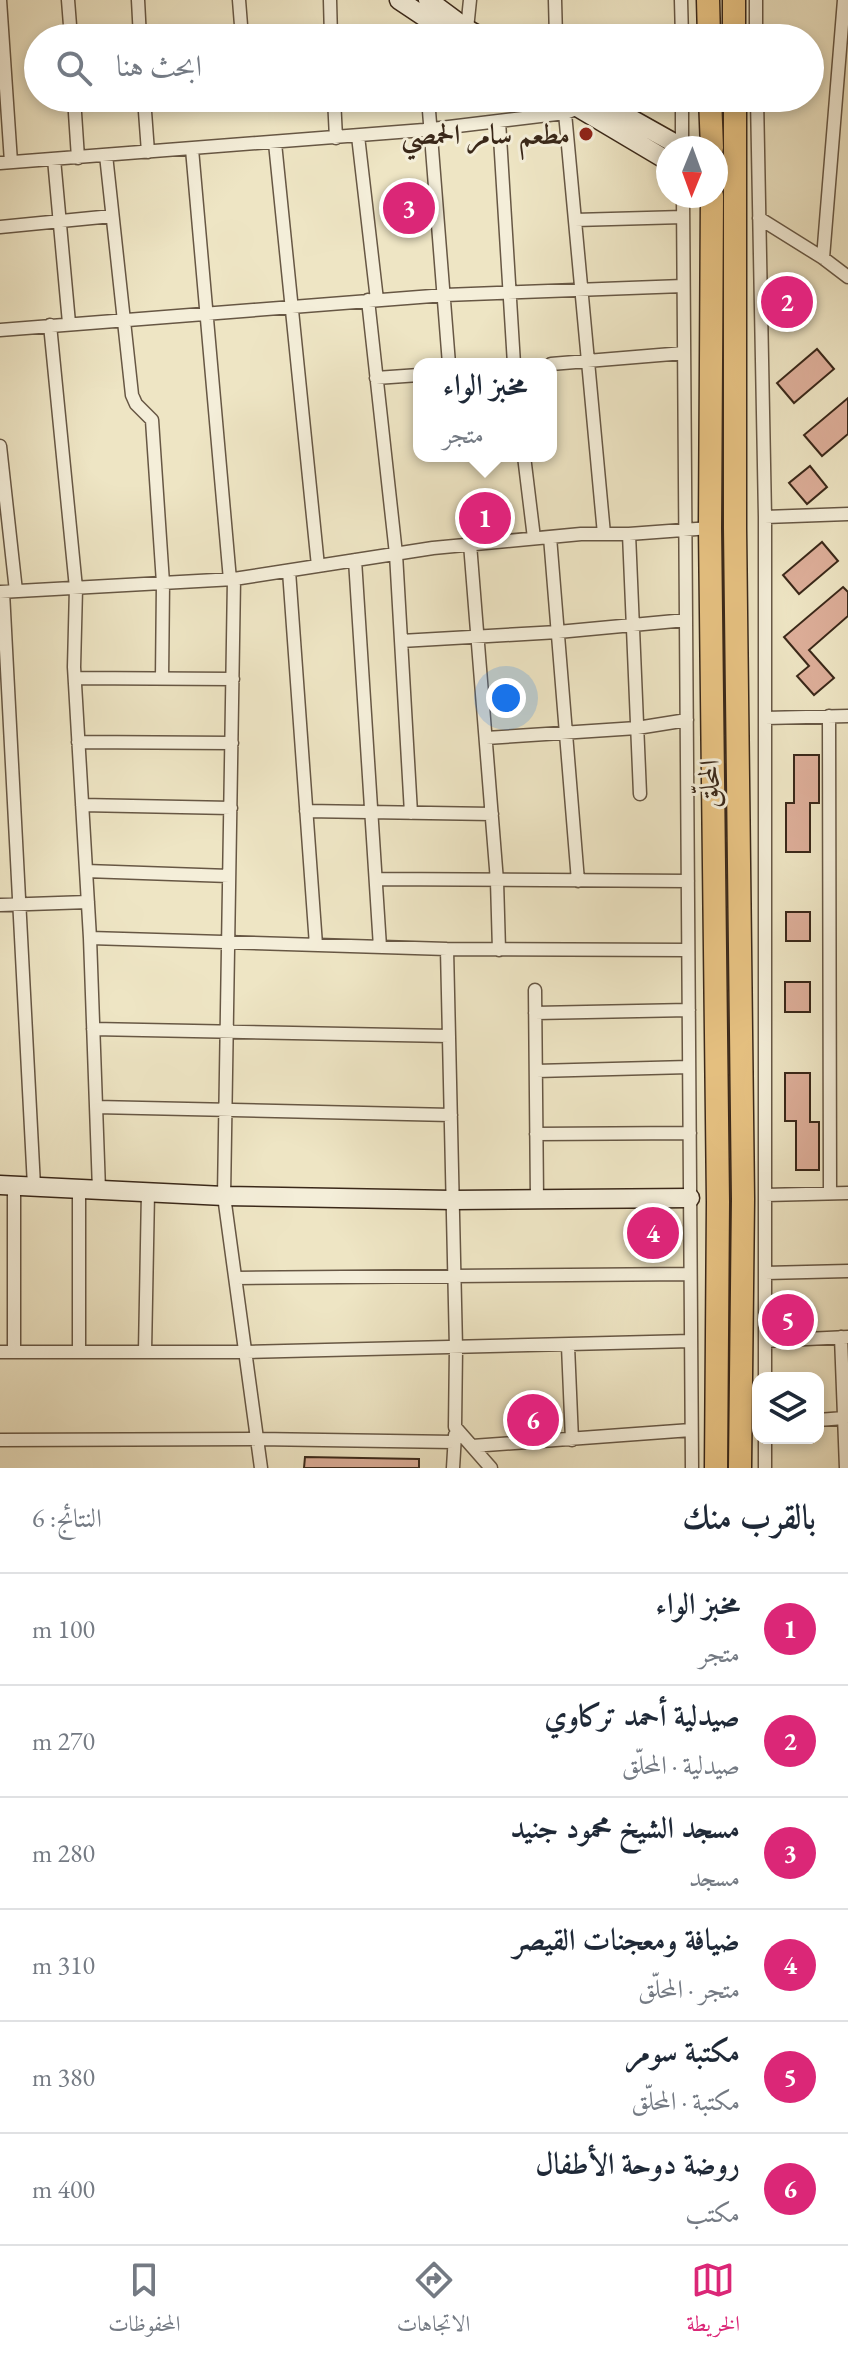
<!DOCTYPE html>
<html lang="ar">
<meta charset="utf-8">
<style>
:root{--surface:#fff;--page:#f6f6f7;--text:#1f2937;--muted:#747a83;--line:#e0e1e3;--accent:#db2777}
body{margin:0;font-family:"EB Garamond",Amiri,serif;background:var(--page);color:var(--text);direction:rtl}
.controls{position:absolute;right:24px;bottom:24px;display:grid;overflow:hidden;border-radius:16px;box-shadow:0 4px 12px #0003}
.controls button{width:72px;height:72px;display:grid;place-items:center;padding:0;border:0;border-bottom:2px solid var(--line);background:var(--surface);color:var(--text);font:40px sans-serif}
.compass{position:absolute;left:656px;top:136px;width:72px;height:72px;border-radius:50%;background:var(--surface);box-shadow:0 4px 12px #0003;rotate:181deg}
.you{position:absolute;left:506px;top:698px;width:28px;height:28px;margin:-20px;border:6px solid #fff;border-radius:50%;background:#1a73e8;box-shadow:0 0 0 12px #1a73e833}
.badge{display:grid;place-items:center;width:52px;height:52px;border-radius:50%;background:var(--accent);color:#fff;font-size:26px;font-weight:700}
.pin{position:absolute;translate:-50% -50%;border:4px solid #fff;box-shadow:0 2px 8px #0006}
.popup{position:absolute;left:413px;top:358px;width:144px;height:104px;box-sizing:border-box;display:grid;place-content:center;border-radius:16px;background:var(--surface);filter:drop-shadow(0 2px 6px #0005);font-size:26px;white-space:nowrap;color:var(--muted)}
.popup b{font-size:30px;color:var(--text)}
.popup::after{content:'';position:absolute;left:50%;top:100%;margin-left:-16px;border:16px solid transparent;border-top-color:var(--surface)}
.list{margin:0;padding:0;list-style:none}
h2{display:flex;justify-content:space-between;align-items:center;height:104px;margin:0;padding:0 32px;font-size:34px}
h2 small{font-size:26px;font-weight:400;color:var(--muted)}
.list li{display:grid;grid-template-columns:52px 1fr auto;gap:24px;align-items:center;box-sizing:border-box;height:112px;padding:0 32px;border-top:2px solid var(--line)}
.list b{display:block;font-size:30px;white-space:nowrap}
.list p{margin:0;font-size:26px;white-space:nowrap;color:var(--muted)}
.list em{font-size:26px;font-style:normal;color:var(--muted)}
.icon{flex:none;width:44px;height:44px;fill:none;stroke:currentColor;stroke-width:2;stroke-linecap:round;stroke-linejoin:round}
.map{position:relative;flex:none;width:848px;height:1468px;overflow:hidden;direction:ltr}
.search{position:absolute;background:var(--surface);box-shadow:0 4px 12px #0003;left:24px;right:24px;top:24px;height:88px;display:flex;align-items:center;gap:20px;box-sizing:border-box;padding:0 28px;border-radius:44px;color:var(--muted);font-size:30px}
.sheet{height:776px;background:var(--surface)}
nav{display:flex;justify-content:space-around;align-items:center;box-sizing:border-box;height:112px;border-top:2px solid var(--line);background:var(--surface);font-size:22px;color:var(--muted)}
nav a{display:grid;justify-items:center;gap:4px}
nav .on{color:var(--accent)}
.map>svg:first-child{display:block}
.building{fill:#ddae99;stroke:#3a2819;stroke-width:2}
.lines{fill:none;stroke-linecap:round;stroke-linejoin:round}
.street-casing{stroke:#675744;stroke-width:15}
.secondary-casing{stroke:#3a2819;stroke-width:21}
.highway-casing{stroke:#3a2819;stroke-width:25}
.street{stroke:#f4eed9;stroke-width:12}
.secondary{stroke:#f4eed9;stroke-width:18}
.highway{stroke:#e7c282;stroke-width:22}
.poi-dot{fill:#8f2418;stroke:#f4eed9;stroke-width:3}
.labels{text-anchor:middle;stroke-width:6;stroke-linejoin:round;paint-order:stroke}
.poi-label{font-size:28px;font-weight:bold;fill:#3a2819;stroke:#f4eed9;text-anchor:end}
.street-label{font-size:28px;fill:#3a2819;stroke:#f4eed9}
</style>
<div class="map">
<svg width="848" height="1468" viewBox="0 0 848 1468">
<rect width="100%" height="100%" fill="#eee5c4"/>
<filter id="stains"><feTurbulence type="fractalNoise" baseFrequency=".0025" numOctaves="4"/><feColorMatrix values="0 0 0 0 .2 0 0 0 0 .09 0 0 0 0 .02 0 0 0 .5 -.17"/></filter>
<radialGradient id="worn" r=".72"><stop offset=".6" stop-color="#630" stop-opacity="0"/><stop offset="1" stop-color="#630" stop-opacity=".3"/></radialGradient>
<path class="building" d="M 817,349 L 834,369 L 794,403 L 777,383 Z
M 848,398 L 848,434 L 822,456 L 804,435 Z
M 810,466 L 827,487 L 807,504 L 789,483 Z
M 822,542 L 838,561 L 799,594 L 783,575 Z
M 843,587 L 848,592 L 848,616 L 809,650 L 834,678 L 814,695 L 797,676 L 809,666 L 784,637 Z
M 794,755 L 819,755 L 819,803 L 810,803 L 810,852 L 786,852 L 786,803 L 794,803 Z
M 786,912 L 810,912 L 810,941 L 786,941 Z
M 785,982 L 810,982 L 810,1012 L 785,1012 Z
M 785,1073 L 810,1073 L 810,1122 L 819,1122 L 819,1170 L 796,1170 L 796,1121 L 785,1121 Z
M 305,1457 L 419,1459 L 419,1468 L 304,1468 Z"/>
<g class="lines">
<g class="street-casing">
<path id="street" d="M 0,0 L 11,162
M 68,0 L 71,38
M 138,0 L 140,38
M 239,0 L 242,38
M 330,0 L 331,38
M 555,0 L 556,38
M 681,0 L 682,38
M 756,0 L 756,38
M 426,19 L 427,38
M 467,29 L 470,0
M 74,98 L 78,158
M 144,98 L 148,152
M 334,98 L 336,138
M 428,98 L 449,364
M 682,98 L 682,148
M 757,98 L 765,517 L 765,1378
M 565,113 L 604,534
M 499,121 L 514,364
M 358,136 L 377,300
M 275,143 L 318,566
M 192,149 L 230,580
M 106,155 L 132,395 L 136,404 L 152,420 L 163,583 L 162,679
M 54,159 L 69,323
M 0,163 L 424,130 L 565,113 L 579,108
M 683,196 L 692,1468
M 759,218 L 823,258 L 848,277
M 575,220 L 683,217
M 0,227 L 112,216
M 823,258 L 844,0
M 368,300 L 396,554 L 411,813
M 50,325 L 76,588 L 74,667 L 90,938 L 99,1190
M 0,330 L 445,295 L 683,286
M 551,364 L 684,353
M 376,378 L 419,375
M 0,446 L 16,591
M 524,456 L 534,538
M 765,517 L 848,514
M 629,534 L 640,794
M 550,537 L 578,881
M 470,544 L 497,881 L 499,950
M 355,560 L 380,947
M 289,571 L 316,945
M 234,579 L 224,1196 L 261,1468
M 0,592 L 234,579 L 433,548 L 581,534 L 629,534 L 710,528
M 3,592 L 34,1186
M 401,641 L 558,632 L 686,620
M 75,678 L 233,679
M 829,716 L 830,1193
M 765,718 L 848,716
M 486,738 L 637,728 L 687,720
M 78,742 L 232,743
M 82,805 L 231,808
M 306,811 L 492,814
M 86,871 L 229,876
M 376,879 L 688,881
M 0,905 L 88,902
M 90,938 L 447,949 L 688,950
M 447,949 L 456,1348 L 455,1427 L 491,1468
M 535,990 L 537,1200
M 535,1013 L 689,1010
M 93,1029 L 449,1036
M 536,1071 L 689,1067
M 96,1107 L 451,1115
M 536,1134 L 690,1133
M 765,1195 L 848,1193
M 765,1273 L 848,1271
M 236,1278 L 690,1274
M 841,1337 L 846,1468
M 765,1341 L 848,1337
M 568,1346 L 572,1440
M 0,1352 L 247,1352 L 691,1341
M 14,1352 L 14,1185
M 79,1352 L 79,1189
M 145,1352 L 148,1192
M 818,1420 L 844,1418
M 0,1440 L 258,1439 L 454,1442
M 472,1446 L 691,1430
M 453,1468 L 455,1435
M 765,1468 L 765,1438"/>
</g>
<g class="secondary-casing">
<path id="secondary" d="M 399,0 L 456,38
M 428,0 L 467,29 L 483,38
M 562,98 L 668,161
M 594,98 L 683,148
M 0,1185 L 224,1196 L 452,1200 L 690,1198"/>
</g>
<g class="highway-casing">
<path id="highway" d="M 708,0 L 709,38
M 734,0 L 734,38
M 710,98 L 712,148
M 735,98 L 735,528 L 743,1199 L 740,1468
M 712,196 L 710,528 L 718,1202 L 716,1468"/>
</g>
<use href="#street" class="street"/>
<use href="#secondary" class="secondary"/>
<use href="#highway" class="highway"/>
</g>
<circle class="poi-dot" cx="586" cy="134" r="8"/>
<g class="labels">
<g class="poi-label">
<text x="570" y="144">مطعم سامر الحمصي</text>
</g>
<g class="street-label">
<text transform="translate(709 784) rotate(-91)" y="10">المحلّق</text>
</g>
</g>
<rect width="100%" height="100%" filter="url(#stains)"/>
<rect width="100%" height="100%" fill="url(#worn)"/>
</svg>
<div class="controls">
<button><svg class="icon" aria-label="layers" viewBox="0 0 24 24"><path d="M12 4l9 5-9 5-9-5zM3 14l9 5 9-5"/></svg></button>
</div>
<svg class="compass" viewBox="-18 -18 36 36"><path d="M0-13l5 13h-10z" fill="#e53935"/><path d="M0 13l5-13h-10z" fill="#747a83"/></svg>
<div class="you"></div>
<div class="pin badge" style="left:485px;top:518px">1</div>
<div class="popup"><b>مخبز الواء</b>متجر</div>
<div class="pin badge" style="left:787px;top:302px">2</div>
<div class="pin badge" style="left:409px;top:208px">3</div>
<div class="pin badge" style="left:653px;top:1233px">4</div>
<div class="pin badge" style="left:788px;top:1320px">5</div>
<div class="pin badge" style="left:533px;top:1420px">6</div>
<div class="search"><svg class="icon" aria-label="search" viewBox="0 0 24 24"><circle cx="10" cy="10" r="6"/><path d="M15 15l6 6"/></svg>ابحث هنا</div>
</div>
<section class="sheet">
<h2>بالقرب منك<small>النتائج: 6</small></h2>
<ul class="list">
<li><span class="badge">1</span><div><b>مخبز الواء</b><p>متجر</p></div><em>100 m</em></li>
<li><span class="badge">2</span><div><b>صيدلية أحمد تركاوي</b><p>صيدلية · المحلّق</p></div><em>270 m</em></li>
<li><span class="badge">3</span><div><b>مسجد الشيخ محمود جنيد</b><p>مسجد</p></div><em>280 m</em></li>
<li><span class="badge">4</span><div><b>ضيافة ومعجنات القيصر</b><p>متجر · المحلّق</p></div><em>310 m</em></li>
<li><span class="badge">5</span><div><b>مكتبة سومر</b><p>مكتبة · المحلّق</p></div><em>380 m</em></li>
<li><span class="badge">6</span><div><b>روضة دوحة الأطفال</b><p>مكتب</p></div><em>400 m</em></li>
</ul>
</section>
<nav>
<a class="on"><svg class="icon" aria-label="map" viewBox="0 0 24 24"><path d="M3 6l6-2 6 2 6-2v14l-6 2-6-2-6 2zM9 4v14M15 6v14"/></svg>الخريطة</a>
<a><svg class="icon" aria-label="directions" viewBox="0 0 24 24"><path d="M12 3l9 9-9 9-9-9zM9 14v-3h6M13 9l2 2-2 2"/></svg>الاتجاهات</a>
<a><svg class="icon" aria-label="saved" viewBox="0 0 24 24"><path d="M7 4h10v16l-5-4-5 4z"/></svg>المحفوظات</a>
</nav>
